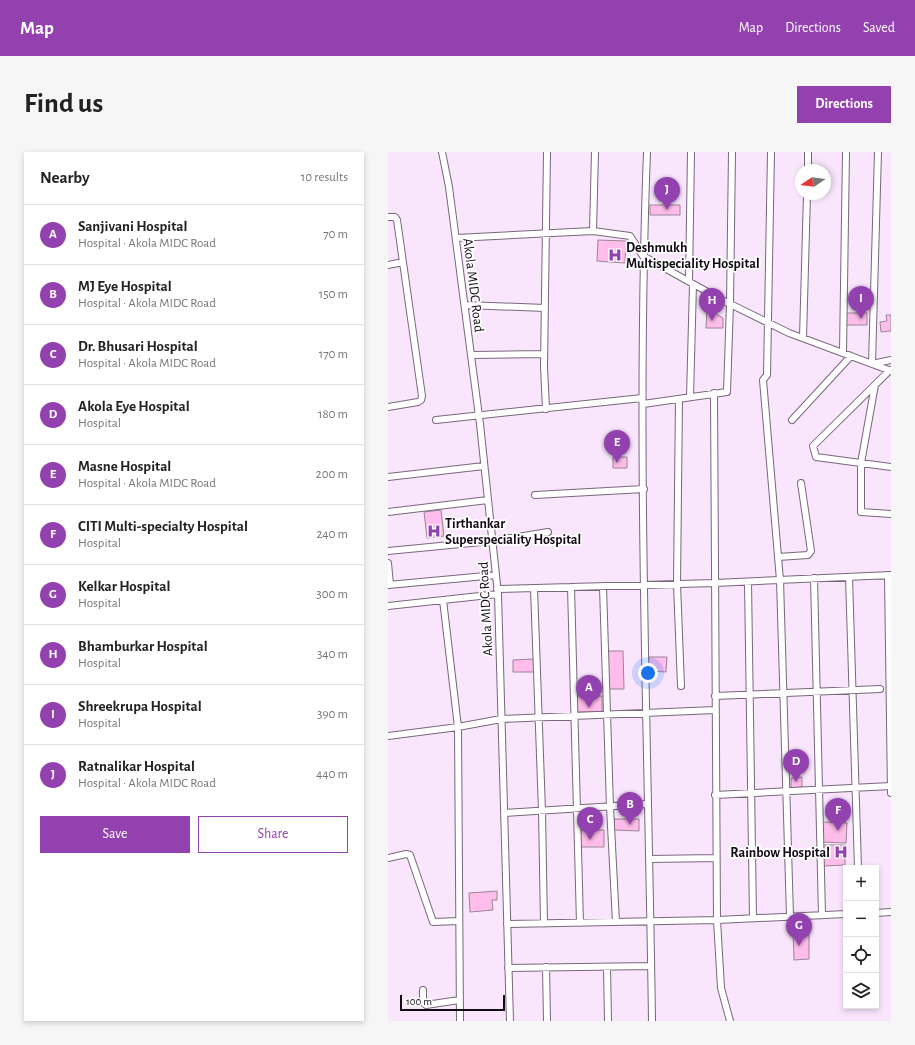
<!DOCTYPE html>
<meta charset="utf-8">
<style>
:root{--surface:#fff;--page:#f6f6f6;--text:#222;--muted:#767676;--line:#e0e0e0;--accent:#9441b0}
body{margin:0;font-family:"Alegreya Sans",sans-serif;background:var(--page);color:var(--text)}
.controls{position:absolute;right:12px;bottom:12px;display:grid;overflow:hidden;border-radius:0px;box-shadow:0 2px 6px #0003}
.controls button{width:36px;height:36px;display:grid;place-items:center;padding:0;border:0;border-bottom:1px solid var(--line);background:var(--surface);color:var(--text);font:20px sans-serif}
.compass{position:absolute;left:407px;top:12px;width:36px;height:36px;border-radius:50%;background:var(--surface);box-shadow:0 2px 6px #0003;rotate:257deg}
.scale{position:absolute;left:12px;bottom:10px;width:105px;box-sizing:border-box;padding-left:4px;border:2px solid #110b13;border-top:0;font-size:11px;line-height:14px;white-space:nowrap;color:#110b13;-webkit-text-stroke:3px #fff;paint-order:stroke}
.you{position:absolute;left:260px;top:521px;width:14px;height:14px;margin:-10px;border:3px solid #fff;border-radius:50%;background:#1a73e8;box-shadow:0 0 0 6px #1a73e833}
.badge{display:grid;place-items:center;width:26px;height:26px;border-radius:50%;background:var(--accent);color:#fff;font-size:13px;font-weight:700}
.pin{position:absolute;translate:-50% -33px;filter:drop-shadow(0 1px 2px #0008)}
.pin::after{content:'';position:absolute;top:21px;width:14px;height:12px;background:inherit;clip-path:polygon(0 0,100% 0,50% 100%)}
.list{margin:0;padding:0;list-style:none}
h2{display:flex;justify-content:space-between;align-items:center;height:52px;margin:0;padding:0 16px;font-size:17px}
h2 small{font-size:13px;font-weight:400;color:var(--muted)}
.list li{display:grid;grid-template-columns:26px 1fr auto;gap:12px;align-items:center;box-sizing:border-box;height:60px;padding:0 16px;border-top:1px solid var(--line)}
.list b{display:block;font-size:15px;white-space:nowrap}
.list p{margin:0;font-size:13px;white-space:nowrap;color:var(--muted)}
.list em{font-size:13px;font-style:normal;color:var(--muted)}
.actions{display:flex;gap:8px;padding:12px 16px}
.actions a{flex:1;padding:9px 0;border:1px solid var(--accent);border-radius:0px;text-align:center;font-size:14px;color:var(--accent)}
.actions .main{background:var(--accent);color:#fff}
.icon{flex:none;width:22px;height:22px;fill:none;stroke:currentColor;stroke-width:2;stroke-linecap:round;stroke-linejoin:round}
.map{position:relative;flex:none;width:503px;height:869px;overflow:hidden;border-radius:0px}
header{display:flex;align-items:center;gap:24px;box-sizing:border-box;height:56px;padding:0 20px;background:var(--accent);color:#fff}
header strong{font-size:19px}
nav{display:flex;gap:22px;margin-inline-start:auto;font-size:14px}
.intro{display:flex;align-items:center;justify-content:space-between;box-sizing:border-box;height:96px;padding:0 24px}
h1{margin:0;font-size:28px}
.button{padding:10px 18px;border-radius:0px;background:var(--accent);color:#fff;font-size:14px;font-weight:700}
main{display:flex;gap:24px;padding:0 24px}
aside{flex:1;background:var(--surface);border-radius:0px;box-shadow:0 2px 6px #0003}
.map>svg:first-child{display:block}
.building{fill:#ffbdeb;stroke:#9b8494}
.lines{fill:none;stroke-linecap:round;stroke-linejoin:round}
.street-casing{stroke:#78677b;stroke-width:8}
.street{stroke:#fff;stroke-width:6}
.labels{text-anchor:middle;stroke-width:3.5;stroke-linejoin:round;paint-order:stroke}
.poi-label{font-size:14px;font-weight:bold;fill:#110b13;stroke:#fff;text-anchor:start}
.street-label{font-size:14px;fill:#110b13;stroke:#fff}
</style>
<header>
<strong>Map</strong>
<nav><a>Map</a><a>Directions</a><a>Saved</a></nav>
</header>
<div class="intro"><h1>Find us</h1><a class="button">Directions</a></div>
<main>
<aside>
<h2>Nearby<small>10 results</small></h2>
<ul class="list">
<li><span class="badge">A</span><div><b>Sanjivani Hospital</b><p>Hospital · Akola MIDC Road</p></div><em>70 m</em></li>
<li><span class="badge">B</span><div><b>MJ Eye Hospital</b><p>Hospital · Akola MIDC Road</p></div><em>150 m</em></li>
<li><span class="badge">C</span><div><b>Dr. Bhusari Hospital</b><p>Hospital · Akola MIDC Road</p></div><em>170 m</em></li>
<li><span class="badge">D</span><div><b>Akola Eye Hospital</b><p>Hospital</p></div><em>180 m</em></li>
<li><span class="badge">E</span><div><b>Masne Hospital</b><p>Hospital · Akola MIDC Road</p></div><em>200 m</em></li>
<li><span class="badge">F</span><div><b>CITI Multi-specialty Hospital</b><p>Hospital</p></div><em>240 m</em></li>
<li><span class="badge">G</span><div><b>Kelkar Hospital</b><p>Hospital</p></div><em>300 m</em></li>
<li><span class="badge">H</span><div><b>Bhamburkar Hospital</b><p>Hospital</p></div><em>340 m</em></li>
<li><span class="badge">I</span><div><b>Shreekrupa Hospital</b><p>Hospital</p></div><em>390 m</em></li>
<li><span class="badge">J</span><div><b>Ratnalikar Hospital</b><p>Hospital · Akola MIDC Road</p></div><em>440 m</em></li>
</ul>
<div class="actions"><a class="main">Save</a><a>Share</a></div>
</aside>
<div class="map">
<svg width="503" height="869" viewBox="0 0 503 869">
<rect width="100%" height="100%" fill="#f9e6fd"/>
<path class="building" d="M 262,53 L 292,53 L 292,63 L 262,63 Z
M 210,88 L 238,89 L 237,111 L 209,109 Z
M 319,157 L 335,166 L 335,176 L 318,176 Z
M 456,161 L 479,161 L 479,173 L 456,173 Z
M 498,163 L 503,163 L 503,179 L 493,180 L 492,170 L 499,169 Z
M 225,305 L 239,305 L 239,316 L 225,316 Z
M 53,358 L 56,384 L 39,386 L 36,360 Z
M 218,499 L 235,499 L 236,537 L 220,537 Z
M 261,505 L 279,505 L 278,520 L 260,519 Z
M 146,507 L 147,520 L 125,520 L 125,508 Z
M 187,544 L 214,544 L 214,560 L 187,560 Z
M 414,625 L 414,635 L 403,636 L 403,626 Z
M 226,667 L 251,667 L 251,679 L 226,678 Z
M 434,670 L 459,671 L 458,691 L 434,690 Z
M 191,678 L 216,678 L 216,695 L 191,695 Z
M 434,693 L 457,693 L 457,713 L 434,714 Z
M 109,739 L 109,748 L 104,748 L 105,758 L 82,760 L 81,741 Z
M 405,778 L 421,778 L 421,807 L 406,808 Z"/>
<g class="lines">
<g class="street-casing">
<path id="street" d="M 54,0 L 61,35 L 92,272 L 110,442 L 122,869
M 259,0 C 248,289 260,579 264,869
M 383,0 L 379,223 L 375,228 L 392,428 L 402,764
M 490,0 L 484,212 L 503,208
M 420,18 L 420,0
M 0,65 L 7,65 L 9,68 L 34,244 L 33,248 L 30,250 L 0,255
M 205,79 L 207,0
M 68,86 L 205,79 L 242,84 L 255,104 L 334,148 L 401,181 L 503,219
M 0,113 L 15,110
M 301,129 L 303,0
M 77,153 L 157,156
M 415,186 L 419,42
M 455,201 L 458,0
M 83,203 L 156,202
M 502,218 L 425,294 L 428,305 L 503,315
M 487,233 L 473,311 L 473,360 L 503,362
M 326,241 L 329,768 L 333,836 L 342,869
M 302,245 L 305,132
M 291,247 L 289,432 L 293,534
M 255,252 L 339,240 L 342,152 L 344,0
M 158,257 L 156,215 L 159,0
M 48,268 L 254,246
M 404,268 L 463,204
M 0,325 L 96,314
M 147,343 L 256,337
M 0,360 L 100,348
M 0,399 L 104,389 L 160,380
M 390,405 L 420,403 L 423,399 L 413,331
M 0,411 L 2,433
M 500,423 L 503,641
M 461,425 L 470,716
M 426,426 L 434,763
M 360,430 L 365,766
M 0,433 L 108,423
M 183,435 L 192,771
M 215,435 L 222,655 L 228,770
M 146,436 L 154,659 L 156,772
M 109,437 L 327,431 L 503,423
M 0,454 L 110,442
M 327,544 L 492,537
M 0,584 L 70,575 L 55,448
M 327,643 L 503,634
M 116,661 L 259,652
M 0,706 L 18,702 L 22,703 L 45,770 L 71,769
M 261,707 L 328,706
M 488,761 L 503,760
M 119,772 L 329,768 L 458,762
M 158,815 L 159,869
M 219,815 L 220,869
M 120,816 L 263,814
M 35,838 L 35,850 L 38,853 L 71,848
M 72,869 L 70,575 L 113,567 L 327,558"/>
</g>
<use href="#street" class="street"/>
</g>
<defs>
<g id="hospital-bare" transform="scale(1.08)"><path d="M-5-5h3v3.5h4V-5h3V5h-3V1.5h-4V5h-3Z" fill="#9441b0" stroke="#fff" stroke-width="2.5" paint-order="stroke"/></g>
</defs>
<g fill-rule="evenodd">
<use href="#hospital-bare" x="227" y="103"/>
<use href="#hospital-bare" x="46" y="379"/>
<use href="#hospital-bare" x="453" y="700"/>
</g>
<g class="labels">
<g class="poi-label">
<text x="238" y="100">Deshmukh<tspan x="238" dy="16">Multispeciality Hospital</tspan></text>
<text x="57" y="376">Tirthankar<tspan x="57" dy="16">Superspeciality Hospital</tspan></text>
<text x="442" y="705" text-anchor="end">Rainbow Hospital</text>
</g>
<g class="street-label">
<text transform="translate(86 133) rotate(83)" y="5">Akola MIDC Road</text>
<text transform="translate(97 457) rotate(-93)" y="5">Akola MIDC Road</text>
</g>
</g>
</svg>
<div class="controls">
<button>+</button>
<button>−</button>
<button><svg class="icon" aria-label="locate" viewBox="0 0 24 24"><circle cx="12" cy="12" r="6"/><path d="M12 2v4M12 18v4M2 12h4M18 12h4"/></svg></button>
<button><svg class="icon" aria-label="layers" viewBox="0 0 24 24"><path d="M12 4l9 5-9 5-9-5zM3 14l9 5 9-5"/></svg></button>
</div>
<svg class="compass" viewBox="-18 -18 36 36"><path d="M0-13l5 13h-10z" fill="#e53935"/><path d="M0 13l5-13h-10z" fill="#767676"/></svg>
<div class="scale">100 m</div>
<div class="you"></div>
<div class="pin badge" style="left:201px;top:556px">A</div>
<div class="pin badge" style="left:242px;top:673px">B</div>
<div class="pin badge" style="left:202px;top:688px">C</div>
<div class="pin badge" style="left:408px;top:630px">D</div>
<div class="pin badge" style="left:229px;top:311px">E</div>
<div class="pin badge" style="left:450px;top:679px">F</div>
<div class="pin badge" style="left:411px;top:794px">G</div>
<div class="pin badge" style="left:324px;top:169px">H</div>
<div class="pin badge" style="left:473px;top:167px">I</div>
<div class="pin badge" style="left:279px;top:58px">J</div>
</div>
</main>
